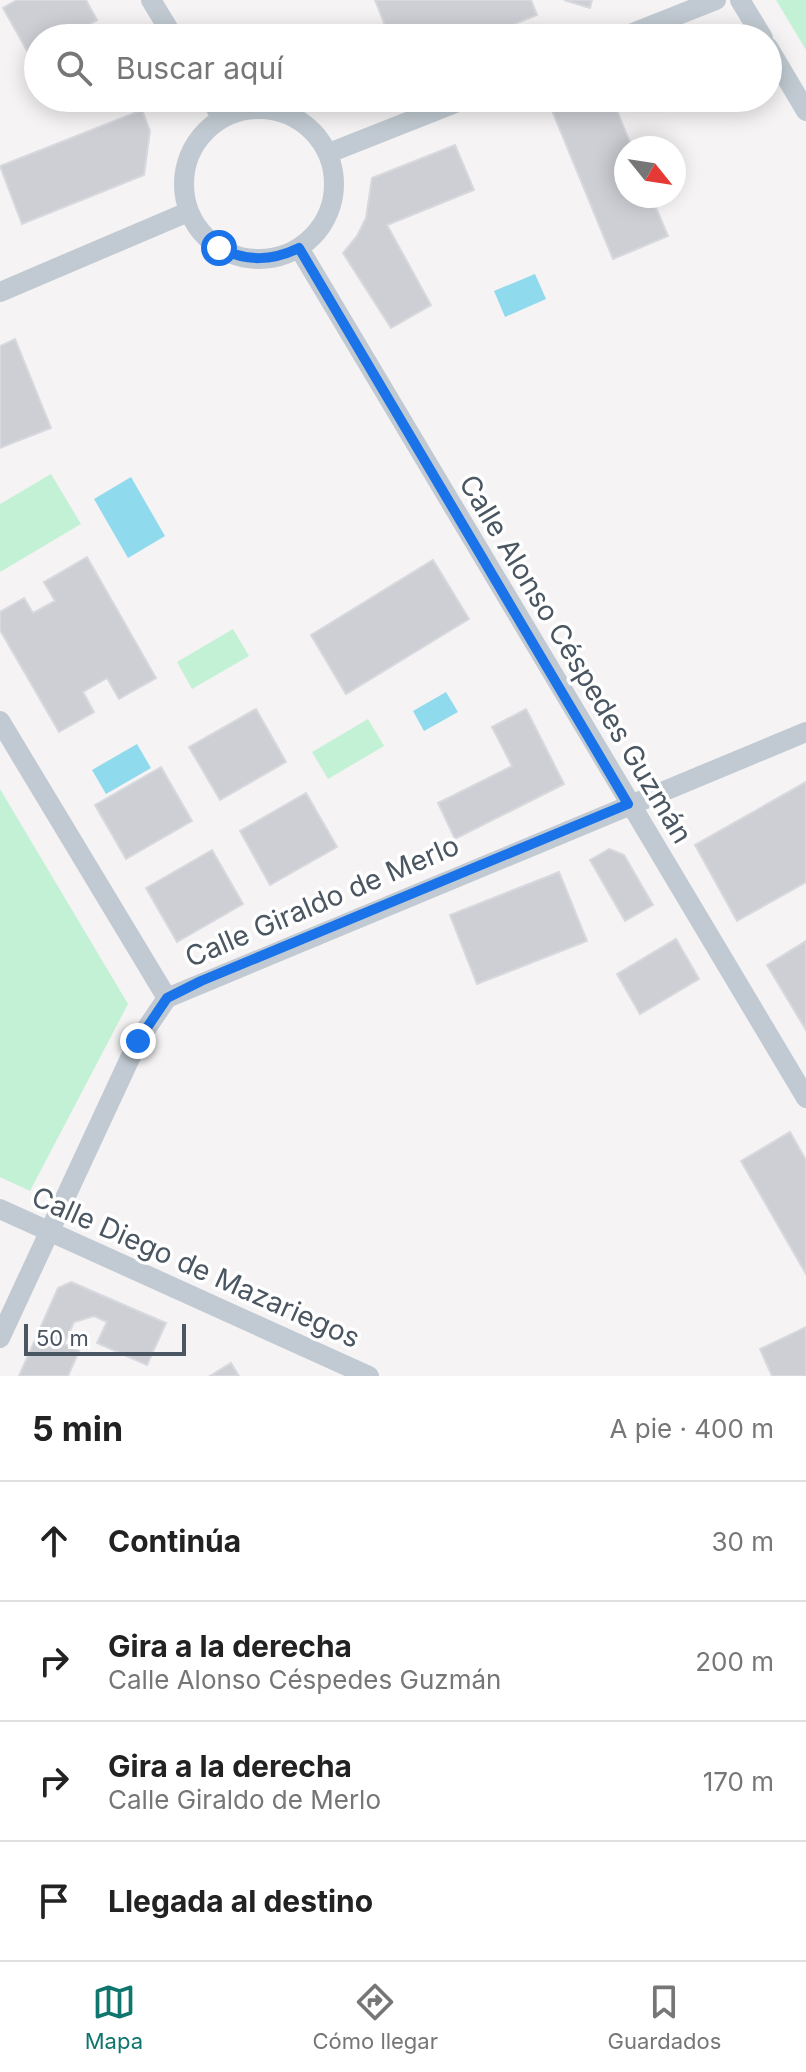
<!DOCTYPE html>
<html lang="es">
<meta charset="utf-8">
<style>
:root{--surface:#fff;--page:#f2f2f2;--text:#222;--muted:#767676;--line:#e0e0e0;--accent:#0f766e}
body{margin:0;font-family:Inter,sans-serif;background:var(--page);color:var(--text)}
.compass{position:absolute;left:614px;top:136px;width:72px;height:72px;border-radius:50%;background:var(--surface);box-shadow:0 4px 20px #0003;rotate:120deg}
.scale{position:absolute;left:24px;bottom:20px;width:162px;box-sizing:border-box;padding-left:8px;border:4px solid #4a5661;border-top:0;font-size:22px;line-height:28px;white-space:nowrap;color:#4a5661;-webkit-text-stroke:6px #fff;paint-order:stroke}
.stop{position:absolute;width:24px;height:24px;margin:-18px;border:6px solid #1a73e8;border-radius:50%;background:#fff}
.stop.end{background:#1a73e8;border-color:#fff;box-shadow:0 2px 8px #0008}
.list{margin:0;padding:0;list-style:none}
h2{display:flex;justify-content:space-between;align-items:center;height:104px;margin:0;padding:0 32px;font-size:34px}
h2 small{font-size:26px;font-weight:400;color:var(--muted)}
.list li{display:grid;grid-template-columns:52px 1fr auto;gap:24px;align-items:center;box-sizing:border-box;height:120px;padding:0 32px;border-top:2px solid var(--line)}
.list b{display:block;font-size:30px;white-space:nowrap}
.list p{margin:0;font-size:26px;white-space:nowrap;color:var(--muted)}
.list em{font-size:26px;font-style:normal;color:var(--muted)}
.icon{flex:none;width:44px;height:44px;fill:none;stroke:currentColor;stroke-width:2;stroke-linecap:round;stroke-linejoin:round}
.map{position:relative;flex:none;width:806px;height:1376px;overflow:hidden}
.search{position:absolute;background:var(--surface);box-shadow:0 4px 20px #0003;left:24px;right:24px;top:24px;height:88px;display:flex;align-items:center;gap:20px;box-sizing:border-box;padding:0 28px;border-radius:44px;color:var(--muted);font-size:30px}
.sheet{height:584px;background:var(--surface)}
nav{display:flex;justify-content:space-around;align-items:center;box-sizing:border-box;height:112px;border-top:2px solid var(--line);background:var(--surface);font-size:22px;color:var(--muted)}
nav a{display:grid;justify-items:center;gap:4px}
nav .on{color:var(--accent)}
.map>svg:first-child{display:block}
.green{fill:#c3f1d5}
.water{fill:#90daee}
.building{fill:#cdcfd5;stroke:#d7d9de;stroke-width:2}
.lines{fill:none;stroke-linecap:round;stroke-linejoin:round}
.minor{stroke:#c1cad2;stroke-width:20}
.route{stroke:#1a73e8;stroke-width:10}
.labels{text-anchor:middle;stroke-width:7;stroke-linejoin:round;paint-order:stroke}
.street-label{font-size:28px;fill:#4a5661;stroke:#fff}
</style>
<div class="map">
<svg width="806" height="1376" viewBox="0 0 806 1376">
<rect width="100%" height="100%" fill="#f5f3f3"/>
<path class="green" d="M 776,0 L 806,0 L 806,50 Z
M 51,474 L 81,524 L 0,572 L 0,504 Z
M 233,629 L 249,656 L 192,689 L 177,662 Z
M 368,719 L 384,746 L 328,779 L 312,752 Z
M 0,789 L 128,1004 L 30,1191 L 0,1177 Z"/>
<path class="water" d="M 535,274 L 546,299 L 505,317 L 494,291 Z
M 131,477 L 165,536 L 128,558 L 94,499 Z
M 446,692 L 458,712 L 424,731 L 413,711 Z
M 137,744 L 151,768 L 106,794 L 92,770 Z"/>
<path class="building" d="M 17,0 L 86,0 L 97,20 L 65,38 L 38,38 L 38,54 L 31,58 L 3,8 Z
M 375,0 L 531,0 L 537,15 L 480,38 L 390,38 Z
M 564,0 L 592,0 L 590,8 Z
M 562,98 L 612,98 L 632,148 L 626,148 L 626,196 L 651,196 L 668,236 L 613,259 L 549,103 Z
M 142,110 L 150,131 L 144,175 L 22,224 L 0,166 Z
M 455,145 L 474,190 L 387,225 L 431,305 L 391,328 L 343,253 L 357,236 L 366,218 L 372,178 Z
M 15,339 L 51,428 L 0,448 L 0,346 Z
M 87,557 L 156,678 L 119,699 L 107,678 L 83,692 L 94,712 L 59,732 L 0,630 L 0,612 L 24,598 L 33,613 L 55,601 L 44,582 Z
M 433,560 L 469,619 L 346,694 L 311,635 Z
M 256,709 L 286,762 L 220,800 L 189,747 Z
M 526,709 L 564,784 L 455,839 L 438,803 L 512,766 L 492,727 Z
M 161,767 L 192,821 L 126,859 L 95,805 Z
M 806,782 L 806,882 L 737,921 L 695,845 Z
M 306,793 L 337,847 L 270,885 L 240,831 Z
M 609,849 L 624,855 L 653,905 L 625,921 L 590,860 Z
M 212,850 L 243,904 L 177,942 L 146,888 Z
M 559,872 L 587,941 L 477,984 L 450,915 Z
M 676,939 L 699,979 L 640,1014 L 617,974 Z
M 806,941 L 806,1030 L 767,965 Z
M 790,1132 L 806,1160 L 806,1274 L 741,1161 Z
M 71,1282 L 166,1323 L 147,1365 L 97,1343 L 107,1322 L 94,1316 L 74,1322 L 64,1344 L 79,1351 L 68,1376 L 19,1376 L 58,1288 Z
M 806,1327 L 806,1376 L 772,1376 L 760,1349 Z
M 231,1363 L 239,1376 L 210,1376 Z"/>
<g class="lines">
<path class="minor" d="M 151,0 L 174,38
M 740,0 L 763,38
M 620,38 L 716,0
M 768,47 L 806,111
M 210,98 L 221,117
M184 184a75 75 0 1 1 150 0a75 75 0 1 1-150 0Z
M 329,153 L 468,98
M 299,248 L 806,1098
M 0,292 L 188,212
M 0,721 L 167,998
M 0,1209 L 369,1376
M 0,1338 L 138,1041 L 167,998 L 806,732"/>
</g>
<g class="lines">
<path class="route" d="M 138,1041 L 167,998 L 201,981 L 628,804 L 299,248 C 272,261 247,262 219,248"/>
</g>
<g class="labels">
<g class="street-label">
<text transform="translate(576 659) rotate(59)" y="10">Calle Alonso Céspedes Guzmán</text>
<text transform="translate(322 901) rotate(-23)" y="10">Calle Giraldo de Merlo</text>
<text transform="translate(196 1267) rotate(24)" y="10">Calle Diego de Mazariegos</text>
</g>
</g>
</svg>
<svg class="compass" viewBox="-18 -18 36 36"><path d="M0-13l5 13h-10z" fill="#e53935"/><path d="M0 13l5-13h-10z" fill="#767676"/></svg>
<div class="scale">50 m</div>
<div class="stop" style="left:219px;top:248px"></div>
<div class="stop end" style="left:138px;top:1041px"></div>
<div class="search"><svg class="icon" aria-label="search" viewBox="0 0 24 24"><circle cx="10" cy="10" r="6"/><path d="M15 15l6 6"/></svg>Buscar aquí</div>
</div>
<section class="sheet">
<h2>5 min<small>A pie · 400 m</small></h2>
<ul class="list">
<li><svg class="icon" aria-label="ahead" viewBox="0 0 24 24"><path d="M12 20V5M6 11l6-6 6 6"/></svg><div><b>Continúa</b></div><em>30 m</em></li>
<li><svg class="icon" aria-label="right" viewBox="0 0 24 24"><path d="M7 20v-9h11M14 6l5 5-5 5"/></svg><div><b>Gira a la derecha</b><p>Calle Alonso Céspedes Guzmán</p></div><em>200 m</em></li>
<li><svg class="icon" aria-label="right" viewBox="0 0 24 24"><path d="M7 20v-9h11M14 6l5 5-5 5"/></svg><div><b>Gira a la derecha</b><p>Calle Giraldo de Merlo</p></div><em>170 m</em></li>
<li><svg class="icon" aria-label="arrive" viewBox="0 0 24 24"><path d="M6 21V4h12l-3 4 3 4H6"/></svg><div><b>Llegada al destino</b></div></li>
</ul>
</section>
<nav>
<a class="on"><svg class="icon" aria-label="map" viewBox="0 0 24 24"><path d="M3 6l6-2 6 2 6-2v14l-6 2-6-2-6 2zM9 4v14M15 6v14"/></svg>Mapa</a>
<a><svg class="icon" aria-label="directions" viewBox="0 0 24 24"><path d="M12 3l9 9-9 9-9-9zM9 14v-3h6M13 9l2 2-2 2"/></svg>Cómo llegar</a>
<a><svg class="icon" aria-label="saved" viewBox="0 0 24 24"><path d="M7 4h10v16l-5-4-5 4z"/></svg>Guardados</a>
</nav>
